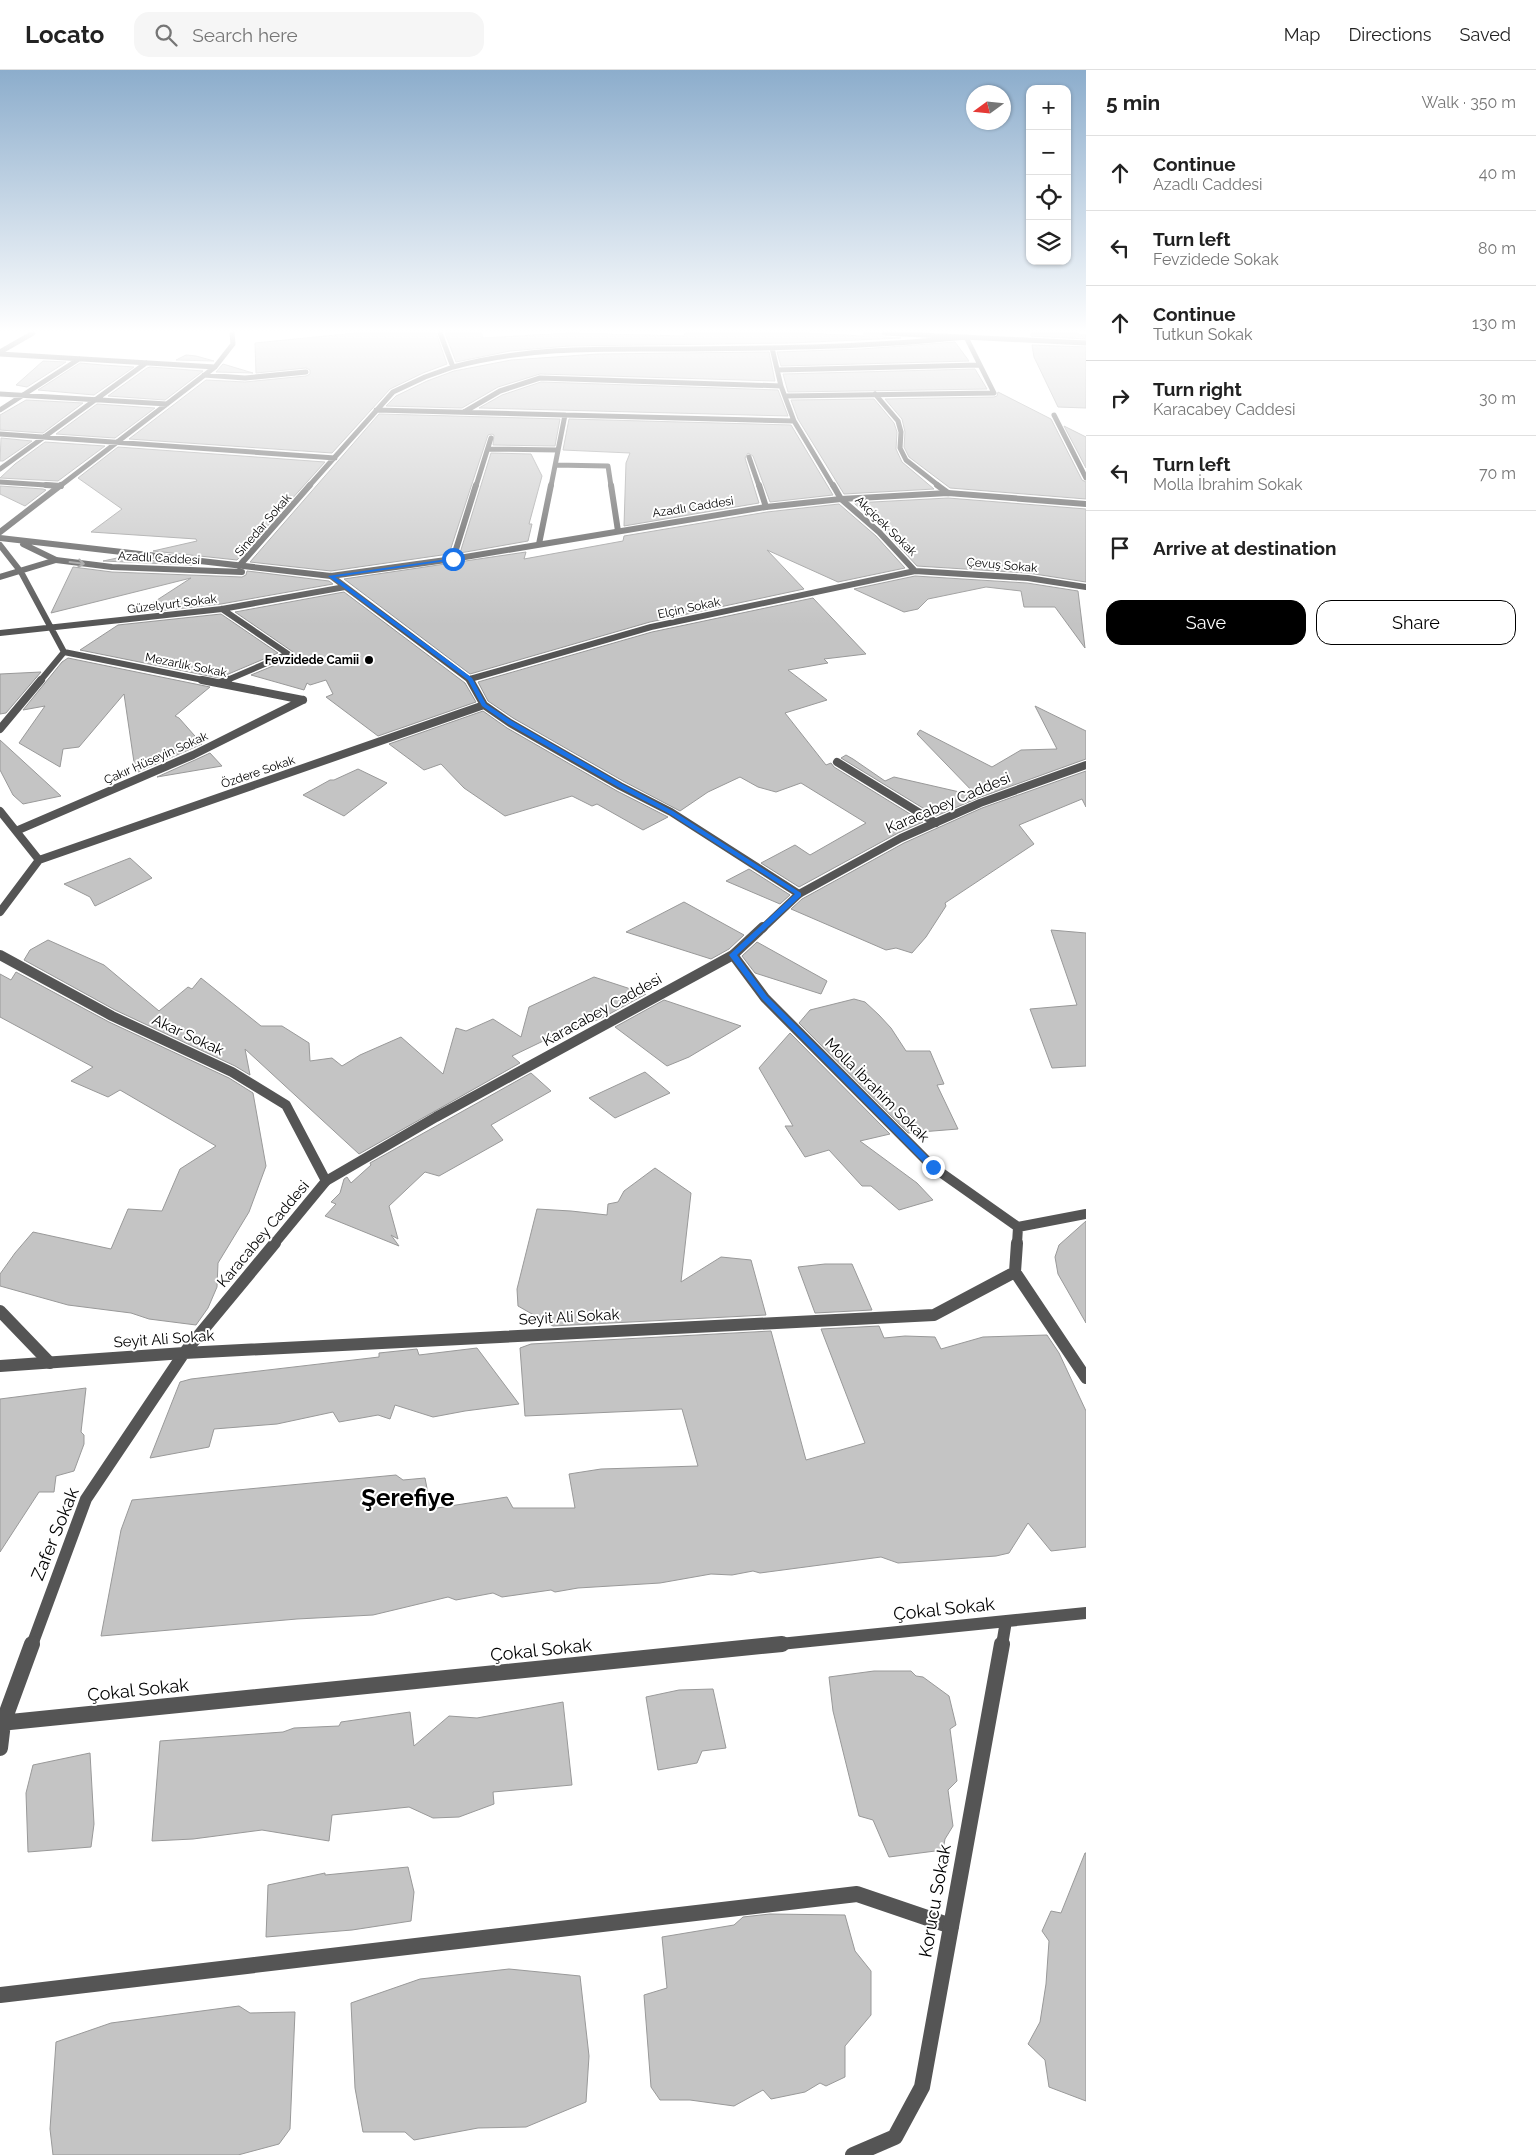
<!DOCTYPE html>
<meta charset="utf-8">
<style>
:root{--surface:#fff;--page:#f6f6f6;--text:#222;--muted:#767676;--line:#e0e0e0;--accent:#000}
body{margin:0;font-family:Raleway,sans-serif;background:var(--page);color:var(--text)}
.controls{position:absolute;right:15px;top:15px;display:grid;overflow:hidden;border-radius:10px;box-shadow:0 1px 4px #0004}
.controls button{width:45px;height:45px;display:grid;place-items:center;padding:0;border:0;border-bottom:1px solid var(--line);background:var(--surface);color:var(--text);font:25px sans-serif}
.compass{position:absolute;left:966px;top:15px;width:45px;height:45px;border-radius:50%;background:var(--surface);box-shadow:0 1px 4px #0004;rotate:255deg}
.stop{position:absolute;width:15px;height:15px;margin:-11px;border:4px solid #1a73e8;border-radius:50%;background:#fff}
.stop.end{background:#1a73e8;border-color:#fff;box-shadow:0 1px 5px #0008}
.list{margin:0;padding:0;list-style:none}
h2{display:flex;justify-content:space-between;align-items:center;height:65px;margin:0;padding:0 20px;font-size:21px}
h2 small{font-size:16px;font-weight:400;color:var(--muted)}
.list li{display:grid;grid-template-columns:32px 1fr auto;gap:15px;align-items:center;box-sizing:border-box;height:75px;padding:0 20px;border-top:1px solid var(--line)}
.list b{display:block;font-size:19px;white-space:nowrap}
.list p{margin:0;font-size:16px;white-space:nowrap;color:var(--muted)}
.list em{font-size:16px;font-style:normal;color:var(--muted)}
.actions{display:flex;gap:10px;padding:15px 20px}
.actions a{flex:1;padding:11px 0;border:1px solid var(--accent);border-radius:15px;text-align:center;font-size:18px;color:var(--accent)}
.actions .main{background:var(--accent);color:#fff}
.icon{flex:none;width:28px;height:28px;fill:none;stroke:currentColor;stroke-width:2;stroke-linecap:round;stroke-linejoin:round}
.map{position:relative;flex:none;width:1086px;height:2085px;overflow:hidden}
header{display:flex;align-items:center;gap:30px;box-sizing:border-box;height:70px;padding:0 25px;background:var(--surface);border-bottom:1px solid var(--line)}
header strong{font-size:24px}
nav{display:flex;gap:28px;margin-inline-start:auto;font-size:18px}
.search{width:350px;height:45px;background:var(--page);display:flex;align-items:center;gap:12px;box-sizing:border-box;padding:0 18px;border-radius:15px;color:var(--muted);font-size:19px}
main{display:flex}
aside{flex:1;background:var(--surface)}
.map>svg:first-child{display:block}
.building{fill:#c4c4c4;stroke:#999}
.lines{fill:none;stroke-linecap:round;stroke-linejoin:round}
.service{stroke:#555;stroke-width:16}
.minor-far5{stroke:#555;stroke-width:5}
.minor-far4{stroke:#555;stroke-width:6}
.minor-far3{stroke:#555;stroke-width:8}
.minor-far2{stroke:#555;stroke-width:10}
.minor-far1{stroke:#555;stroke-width:12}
.minor{stroke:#555;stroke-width:16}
.tertiary-far4{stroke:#555;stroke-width:5}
.tertiary-far3{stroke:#555;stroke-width:6}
.tertiary-far2{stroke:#555;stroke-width:8}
.tertiary-far1{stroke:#555;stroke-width:10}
.tertiary{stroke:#555;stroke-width:12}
.oneway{stroke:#999}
.route{fill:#1a73e8}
.poi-dot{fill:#000;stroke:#fff;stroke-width:2}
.labels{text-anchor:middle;stroke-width:4;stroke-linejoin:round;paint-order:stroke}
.far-street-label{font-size:12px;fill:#000;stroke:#fff}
.far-poi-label{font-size:12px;font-weight:bold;fill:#000;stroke:#fff;text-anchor:end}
.street-label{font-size:15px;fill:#000;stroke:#fff}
.near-street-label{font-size:18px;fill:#000;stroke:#fff}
.near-district-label{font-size:24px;font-weight:bold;fill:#000;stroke:#fff}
</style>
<header>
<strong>Locato</strong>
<div class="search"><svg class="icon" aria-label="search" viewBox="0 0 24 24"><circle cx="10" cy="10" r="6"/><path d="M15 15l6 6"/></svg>Search here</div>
<nav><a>Map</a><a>Directions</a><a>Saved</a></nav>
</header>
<main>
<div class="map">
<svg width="1086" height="2085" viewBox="0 0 1086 2085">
<rect width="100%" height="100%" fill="#fff"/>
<path class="building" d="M 356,263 L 436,263 L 447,294 L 423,303 L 390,319 L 332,383 L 129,369 L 206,310 L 245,312 L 306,306 L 310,304 L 310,300 L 306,298 L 256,303 L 255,273 Z
M 445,263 L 481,263 L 483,268 L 570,263 L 684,266 L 685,263 L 804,263 L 864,266 L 864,263 L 880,263 L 883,267 L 901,268 L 791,273 L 569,276 L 510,281 L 456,292 Z
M 1031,263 L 1078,263 L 1079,265 L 1086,265 L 1086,269 L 1031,266 Z
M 955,272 L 969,291 L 781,296 L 777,282 L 862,279 Z
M 1032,275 L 1086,277 L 1086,338 L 1058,337 L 1034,287 Z
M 769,282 L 775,311 L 540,304 L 498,317 L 462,338 L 386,336 L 396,326 L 427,311 L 454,301 L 511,290 L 598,284 Z
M 186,285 L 196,286 L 214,291 L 176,290 Z
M 43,291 L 66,292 L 27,317 L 16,315 Z
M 80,293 L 103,295 L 134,297 L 94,325 L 38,320 Z
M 223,294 L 253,303 L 216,302 Z
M 147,298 L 150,297 L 203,301 L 165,330 L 108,326 Z
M 975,299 L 987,319 L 788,322 L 783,304 Z
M 541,312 L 778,320 L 788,346 L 479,338 L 502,325 Z
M 998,322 L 1051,349 L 1082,410 L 1086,412 L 1086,429 L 950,418 L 909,387 L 904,377 L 905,362 L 902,349 L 885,329 L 994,327 L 997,326 Z
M 874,329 L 894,353 L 897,362 L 896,379 L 902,392 L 934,419 L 844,424 L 798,349 L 791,330 Z
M 26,330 L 83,333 L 43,363 L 0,360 L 0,345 Z
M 97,334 L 155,338 L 115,368 L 56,364 Z
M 379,344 L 560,349 L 555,376 L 493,375 L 494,365 L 492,364 L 488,365 L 449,484 L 331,501 L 250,492 Z
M 569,349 L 791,355 L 833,425 L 770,432 L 753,386 L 748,383 L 745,388 L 759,433 L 624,456 L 626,393 L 630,383 L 563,380 Z
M 1064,356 L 1086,367 L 1086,398 Z
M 1,368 L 32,371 L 3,391 L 0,391 Z
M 45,372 L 105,376 L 58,411 L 0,408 L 15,394 Z
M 118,377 L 325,392 L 237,490 L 153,481 L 197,471 L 196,469 L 91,462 L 122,439 L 78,408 Z
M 491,383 L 531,384 L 542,406 L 529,454 L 532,454 L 528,471 L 460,483 Z
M 0,416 L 43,419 L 46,420 L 25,436 L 0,424 Z
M 948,428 L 1086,439 L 1086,512 L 1028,503 L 917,496 L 883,459 L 854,433 Z
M 839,434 L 876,466 L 905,498 L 838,512 L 767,480 L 804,519 L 650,552 L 470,604 L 344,509 L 526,482 L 524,489 L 623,471 L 624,466 L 767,442 Z
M 122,487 L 192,495 L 103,491 Z
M 73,497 L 112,502 L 242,507 L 246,505 L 247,501 L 329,511 L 333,514 L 221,534 L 137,543 L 191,508 L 51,543 Z
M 915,506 L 1027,513 L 1078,521 L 1085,578 L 1055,537 L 1024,537 L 1021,521 L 986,517 L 928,529 L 918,539 L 904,542 L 854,519 Z
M 344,522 L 465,613 L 476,632 L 378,666 L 326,627 L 333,624 L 326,610 L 310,615 L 307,613 L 304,620 L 251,605 L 290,589 L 293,582 L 235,542 Z
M 813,528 L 866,584 L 824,589 L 828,593 L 788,600 L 827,630 L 785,643 L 826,695 L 831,693 L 834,697 L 923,752 L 898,763 L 799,817 L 761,793 L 795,775 L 810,785 L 866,753 L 801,713 L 776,722 L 758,717 L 740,707 L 708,722 L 680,741 L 623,711 L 513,648 L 488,631 L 478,612 L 652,562 Z
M 221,544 L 278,583 L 219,608 L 80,580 L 118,555 Z
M 68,588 L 210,617 L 175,646 L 179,648 L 202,674 L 138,702 L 135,699 L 124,624 L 79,677 L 63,679 L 60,697 L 19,673 L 45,636 L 23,640 L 62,592 Z
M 41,602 L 6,643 L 0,644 L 0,604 Z
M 1035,636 L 1086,661 L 1086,689 L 978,728 L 936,746 L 841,688 L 846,685 L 853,689 L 885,711 L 894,707 L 977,726 L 917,664 L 920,660 L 992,697 L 1021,680 L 1057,679 Z
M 483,641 L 507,658 L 617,721 L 668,747 L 643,760 L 597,734 L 592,736 L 572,726 L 505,746 L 464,718 L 441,694 L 424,700 L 389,674 Z
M 0,670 L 61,726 L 23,734 L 13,725 L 0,700 Z
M 210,683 L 222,696 L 157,707 L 195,690 Z
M 358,699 L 387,713 L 344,746 L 303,725 L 330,710 L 334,710 Z
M 1086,701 L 1086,737 L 1082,729 L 1019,755 L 1034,774 L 945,833 L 946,836 L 926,867 L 912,883 L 896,878 L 886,880 L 791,839 L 802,829 L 904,773 L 982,738 Z
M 130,788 L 152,808 L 95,836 L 90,827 L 64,814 Z
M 749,799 L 790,825 L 780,834 L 726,811 Z
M 684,832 L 744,865 L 729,879 L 711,889 L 626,862 Z
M 1051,860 L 1086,863 L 1086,996 L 1052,998 L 1030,939 L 1077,935 Z
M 48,870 L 104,895 L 159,941 L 188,917 L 192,919 L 201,908 L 261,956 L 282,956 L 309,973 L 310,991 L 332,988 L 342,996 L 360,985 L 401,967 L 443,1004 L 456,958 L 466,961 L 493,949 L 521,967 L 529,937 L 594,907 L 646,924 L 602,948 L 566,962 L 564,961 L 512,986 L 520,993 L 359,1084 L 245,979 L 250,1005 L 235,996 L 115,940 L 24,890 L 30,880 Z
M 757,872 L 827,911 L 821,924 L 755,903 L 742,886 Z
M 16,902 L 109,952 L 229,1008 L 253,1023 L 266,1096 L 249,1142 L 218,1193 L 217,1217 L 208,1238 L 196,1255 L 149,1249 L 131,1243 L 68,1235 L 0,1216 L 0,1204 L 15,1183 L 33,1162 L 111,1179 L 128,1139 L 162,1141 L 180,1099 L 216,1076 L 120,1020 L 108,1027 L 71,1011 L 93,997 L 0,947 L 0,904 L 11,910 Z
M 854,929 L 865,932 L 879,945 L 891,958 L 906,981 L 930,981 L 944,1014 L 937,1015 L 958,1059 L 908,1063 L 799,953 L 810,940 Z
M 664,930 L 741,956 L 689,987 L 667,996 L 615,957 Z
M 790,963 L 890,1064 L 860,1071 L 917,1113 L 933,1130 L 899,1140 L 871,1116 L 862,1116 L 829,1080 L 805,1087 L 785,1056 L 793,1056 L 759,998 Z
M 645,1002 L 670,1023 L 615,1048 L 589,1028 Z
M 531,1003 L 551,1021 L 491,1055 L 503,1070 L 439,1106 L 425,1102 L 389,1136 L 398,1169 L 391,1165 L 399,1176 L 325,1146 L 336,1134 L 331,1132 L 340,1123 L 344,1109 L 347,1107 L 351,1113 L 371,1095 L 370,1093 Z
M 655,1098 L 691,1123 L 681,1212 L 721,1187 L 751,1190 L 766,1245 L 553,1256 L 518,1236 L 517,1219 L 537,1139 L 571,1141 L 607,1145 L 608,1134 L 618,1132 L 624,1121 Z
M 1086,1151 L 1086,1253 L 1058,1204 L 1055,1187 L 1059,1175 Z
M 825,1194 L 852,1194 L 872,1240 L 815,1243 L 798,1197 Z
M 879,1256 L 884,1268 L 905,1266 L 935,1267 L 941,1279 L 983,1267 L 1047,1265 L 1059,1283 L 1086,1341 L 1086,1477 L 1051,1481 L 1028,1453 L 1009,1483 L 996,1486 L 898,1493 L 881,1487 L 760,1503 L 753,1501 L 732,1505 L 711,1504 L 660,1513 L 578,1518 L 555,1522 L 551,1520 L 502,1527 L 493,1523 L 456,1530 L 448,1527 L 373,1545 L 297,1549 L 101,1566 L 121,1460 L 132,1430 L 396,1405 L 403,1410 L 425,1408 L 431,1439 L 507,1427 L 513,1438 L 575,1438 L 569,1404 L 601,1399 L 698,1396 L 682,1339 L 525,1346 L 520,1278 L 531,1274 L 771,1261 L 806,1390 L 865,1373 L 821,1259 Z
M 477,1278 L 519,1334 L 465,1341 L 433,1347 L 395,1335 L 390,1349 L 378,1345 L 339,1352 L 333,1342 L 277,1354 L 214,1359 L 209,1377 L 150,1388 L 180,1312 L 191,1309 L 379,1287 L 379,1283 L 417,1279 L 419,1285 Z
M 86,1318 L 81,1362 L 84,1365 L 84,1374 L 74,1401 L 56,1406 L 54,1422 L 39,1422 L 0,1482 L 0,1329 Z
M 874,1601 L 911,1601 L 916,1606 L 923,1607 L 949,1626 L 956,1655 L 950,1659 L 957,1711 L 948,1720 L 953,1756 L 945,1769 L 943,1780 L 889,1787 L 873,1750 L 859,1746 L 833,1641 L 829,1607 Z
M 713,1619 L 726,1678 L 702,1681 L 697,1693 L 658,1700 L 646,1627 L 679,1620 Z
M 563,1632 L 572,1715 L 493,1722 L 494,1734 L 459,1747 L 433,1748 L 409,1737 L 332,1745 L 329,1771 L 262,1760 L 193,1769 L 152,1771 L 160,1671 L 283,1662 L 294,1658 L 339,1656 L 341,1652 L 410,1642 L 414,1676 L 449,1646 L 477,1648 Z
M 90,1683 L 94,1754 L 91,1777 L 28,1782 L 26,1723 L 33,1695 Z
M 1085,1783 L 1086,1783 L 1086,2031 L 1049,2017 L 1045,1990 L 1028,1974 L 1040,1952 L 1046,1914 L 1049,1871 L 1042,1861 L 1051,1841 L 1061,1843 Z
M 408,1797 L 414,1822 L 411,1851 L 352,1860 L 266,1867 L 268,1815 L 325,1803 L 325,1805 Z
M 770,1844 L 845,1845 L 855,1881 L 871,1901 L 871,1945 L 845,1976 L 845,2007 L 826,2016 L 820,2013 L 805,2022 L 771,2029 L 763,2020 L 734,2036 L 690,2030 L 660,2030 L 651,2017 L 644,1925 L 667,1918 L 662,1867 L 734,1855 L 743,1847 Z
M 509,1899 L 580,1906 L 589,1986 L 586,2032 L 526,2057 L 478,2058 L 414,2070 L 405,2062 L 363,2062 L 355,2018 L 351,1933 L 420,1909 Z
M 239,1936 L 250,1943 L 295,1942 L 290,2059 L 279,2074 L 238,2085 L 53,2085 L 50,2059 L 56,1972 L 111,1953 Z"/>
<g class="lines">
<path class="service" d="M 0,1925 L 857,1824 L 951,1856"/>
<path class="minor-far5" d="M 772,278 L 781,316 L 794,351 L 833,416
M 0,282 L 33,263
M 0,284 L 215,297
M 453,297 C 529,276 608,279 686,279 C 780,278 873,277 966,267 L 994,323 L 785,326
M 777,300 L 979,295
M 204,305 L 245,308 L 306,302
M 0,324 L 167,334
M 875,324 L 898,351 L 901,362 L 900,378 L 906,390 L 939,416
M 0,340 L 79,289
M 376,340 L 794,351
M 464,342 L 500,321 L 540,308 L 781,316
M 1054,345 L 1086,408
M 0,364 L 335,388
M 488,379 L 558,380
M 749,387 L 759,416
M 555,395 L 608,396 L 611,416
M 0,399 L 146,293
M 0,412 L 61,416
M 60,416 L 215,297 L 233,274 L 232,263
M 309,416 L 393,322 L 425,307 L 453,297 L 440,263
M 476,416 L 491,368
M 551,416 L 565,345"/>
<path class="minor-far4" d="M 46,415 L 61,416
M 611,415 L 618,461
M 759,415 L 766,437
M 833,415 L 841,429 L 879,462 L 915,501
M 937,415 L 948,423
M 0,462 L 61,415
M 539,474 L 551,415
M 0,475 L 21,502 L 64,582 L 40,611
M 453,489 L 476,415
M 239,496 L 310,415
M 331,506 L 471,611
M 0,507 L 56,490
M 222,539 L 288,584 L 225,611
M 0,563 L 222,539 L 345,517
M 64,582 L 208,611
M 470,609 L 651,557 L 915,501 L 1028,508 L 1086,517"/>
<path class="minor-far3" d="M 202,610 L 303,630
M 470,610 L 484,635 L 510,653 L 620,716 L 671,742 L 799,824
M 220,613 L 228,610
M 0,659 L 41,610
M 837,692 L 936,753
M 0,741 L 39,790 L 0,842
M 16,761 L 193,685 L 303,630
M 39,790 L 484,635"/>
<path class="minor-far2" d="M 0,885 L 112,946 L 232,1002 L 286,1035 L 326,1111
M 733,885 L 765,928 L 933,1097 L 1018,1157
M 1017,1174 L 1018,1157 L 1086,1144"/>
<path class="minor-far1" d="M 1015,1202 L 1086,1308
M 0,1241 L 50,1293
M 32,1575 L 86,1429 L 184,1283 L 934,1245 L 1015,1202 L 1017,1173
M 770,1575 L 1086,1543
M 1002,1575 L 1006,1551"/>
<path class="minor" d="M 0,1653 L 782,1574
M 0,1678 L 3,1653 L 32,1574
M 853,2085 L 895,2067 L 922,2017 L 1002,1574"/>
<path class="tertiary-far4" d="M 884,263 L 1086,273"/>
<path class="tertiary-far3" d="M 0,468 L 331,506 L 453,489 L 766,437 L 841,429 L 948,423 L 1086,434
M 23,474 L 56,490 L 112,497 L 242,502"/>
<path class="tertiary-far2" d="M 762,859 L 799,824 L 901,768 L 980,733 L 1086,695"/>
<path class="tertiary-far1" d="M 274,1174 L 326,1111 L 436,1047 L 733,885 L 763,857"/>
<path class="tertiary" d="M 0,1296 L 184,1283 L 275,1173"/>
</g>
<defs><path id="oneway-shaft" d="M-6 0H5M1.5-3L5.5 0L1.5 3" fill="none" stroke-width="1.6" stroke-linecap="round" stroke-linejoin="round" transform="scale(1.25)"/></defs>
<use class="oneway" href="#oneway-shaft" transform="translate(77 493) rotate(7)"/>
<linearGradient id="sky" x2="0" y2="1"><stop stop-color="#8cadcc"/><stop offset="0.47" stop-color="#fff"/><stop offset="1" stop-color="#fff" stop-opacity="0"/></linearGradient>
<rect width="1086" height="555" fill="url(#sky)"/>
<path class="route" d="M 455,488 L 453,490 L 335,507 L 472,608 L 486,634 L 512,651 L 622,714 L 673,741 L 801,823 L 801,826 L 737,885 L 767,926 L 936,1095 L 936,1099 L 930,1099 L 762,929 L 729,885 L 795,824 L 668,743 L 618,717 L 508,654 L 482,636 L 468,610 L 328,506 Z"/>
<circle class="poi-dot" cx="369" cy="590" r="5"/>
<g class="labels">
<g class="far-street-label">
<text transform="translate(693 437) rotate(-9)" y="4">Azadlı Caddesi</text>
<text transform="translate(263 455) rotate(-49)" y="4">Sinedar Sokak</text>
<text transform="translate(886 456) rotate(44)" y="4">Akçiçek Sokak</text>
<text transform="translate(159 488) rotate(3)" y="4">Azadlı Caddesi</text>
<text transform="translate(1002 495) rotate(5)" y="4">Çevuş Sokak</text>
<text transform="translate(172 534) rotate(-7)" y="4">Güzelyurt Sokak</text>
<text transform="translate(689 538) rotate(-12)" y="4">Elçin Sokak</text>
<text transform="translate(186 595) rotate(11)" y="4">Mezarlık Sokak</text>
<text transform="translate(156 688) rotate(-24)" y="4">Çakır Hüseyin Sokak</text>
<text transform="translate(258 702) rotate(-19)" y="4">Özdere Sokak</text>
</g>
<g class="far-poi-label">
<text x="359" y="594">Fevzidede Camii</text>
</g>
<g class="street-label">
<text transform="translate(948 733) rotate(-23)" y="5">Karacabey Caddesi</text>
<text transform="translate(602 940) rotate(-29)" y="5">Karacabey Caddesi</text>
<text transform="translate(188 965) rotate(25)" y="5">Akar Sokak</text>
<text transform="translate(877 1020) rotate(45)" y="5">Molla İbrahim Sokak</text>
<text transform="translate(263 1164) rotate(-50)" y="5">Karacabey Caddesi</text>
<text transform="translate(569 1247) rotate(-3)" y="5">Seyit Ali Sokak</text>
<text transform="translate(164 1269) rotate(-4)" y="5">Seyit Ali Sokak</text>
</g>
<g class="near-street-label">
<text transform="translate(55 1464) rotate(-68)" y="6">Zafer Sokak</text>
<text transform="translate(944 1539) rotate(-6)" y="6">Çokal Sokak</text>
<text transform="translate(541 1580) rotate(-6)" y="6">Çokal Sokak</text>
<text transform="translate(138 1620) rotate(-6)" y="6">Çokal Sokak</text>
<text transform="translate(935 1831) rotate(-80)" y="6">Korucu Sokak</text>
</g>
<g class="near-district-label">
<text x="408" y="1436">Şerefiye</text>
</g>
</g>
</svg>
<div class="controls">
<button>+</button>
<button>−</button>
<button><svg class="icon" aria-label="locate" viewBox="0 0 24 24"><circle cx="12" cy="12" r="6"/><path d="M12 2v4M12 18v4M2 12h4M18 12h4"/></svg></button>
<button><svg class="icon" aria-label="layers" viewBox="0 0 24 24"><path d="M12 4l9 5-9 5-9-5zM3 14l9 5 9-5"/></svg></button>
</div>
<svg class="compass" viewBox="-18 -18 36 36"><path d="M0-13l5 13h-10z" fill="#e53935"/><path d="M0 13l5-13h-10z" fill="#767676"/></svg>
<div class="stop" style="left:453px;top:489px"></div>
<div class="stop end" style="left:933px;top:1097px"></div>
</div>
<aside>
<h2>5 min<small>Walk · 350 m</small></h2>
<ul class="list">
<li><svg class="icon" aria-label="ahead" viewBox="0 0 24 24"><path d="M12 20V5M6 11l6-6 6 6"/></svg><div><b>Continue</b><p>Azadlı Caddesi</p></div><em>40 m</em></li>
<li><svg class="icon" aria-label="left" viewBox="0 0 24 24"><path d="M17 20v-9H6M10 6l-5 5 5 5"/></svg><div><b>Turn left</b><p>Fevzidede Sokak</p></div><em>80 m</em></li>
<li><svg class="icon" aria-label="ahead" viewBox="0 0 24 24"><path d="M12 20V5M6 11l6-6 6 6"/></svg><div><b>Continue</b><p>Tutkun Sokak</p></div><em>130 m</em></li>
<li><svg class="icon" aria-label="right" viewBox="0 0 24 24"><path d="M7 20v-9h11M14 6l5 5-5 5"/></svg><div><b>Turn right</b><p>Karacabey Caddesi</p></div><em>30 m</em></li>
<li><svg class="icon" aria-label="left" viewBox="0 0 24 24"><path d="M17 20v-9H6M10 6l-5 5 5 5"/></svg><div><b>Turn left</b><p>Molla İbrahim Sokak</p></div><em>70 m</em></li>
<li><svg class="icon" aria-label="arrive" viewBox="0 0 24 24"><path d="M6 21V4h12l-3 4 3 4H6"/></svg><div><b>Arrive at destination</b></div></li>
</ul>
<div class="actions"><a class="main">Save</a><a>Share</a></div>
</aside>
</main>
